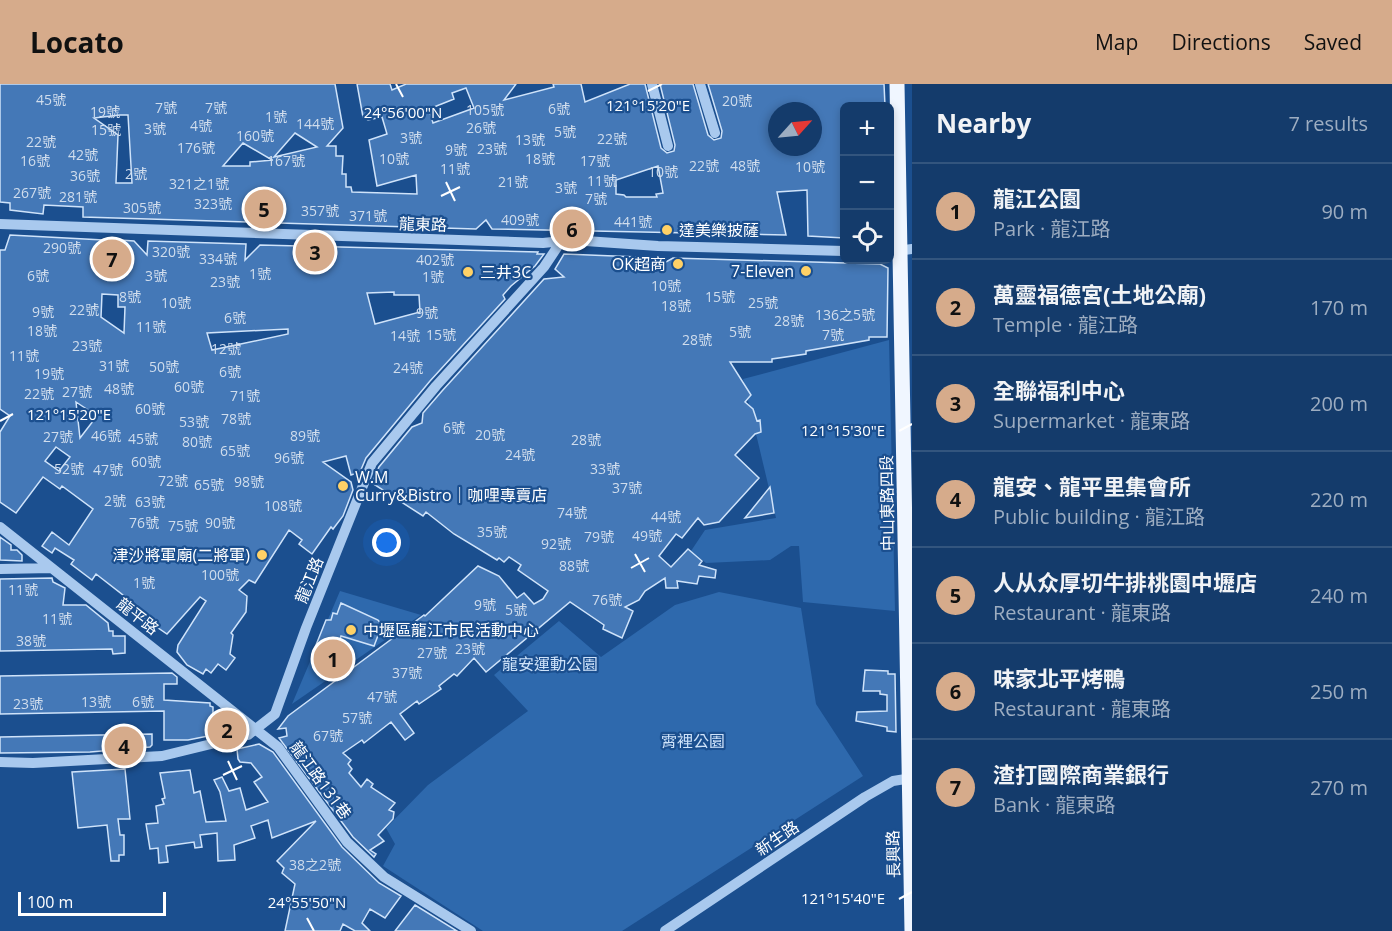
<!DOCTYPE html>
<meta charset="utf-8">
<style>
:root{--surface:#143b6b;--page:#214673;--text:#f1f3f6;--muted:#9dadc1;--line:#33557e;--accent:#d6ab8b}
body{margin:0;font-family:"Open Sans","Noto Sans TC",sans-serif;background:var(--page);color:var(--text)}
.controls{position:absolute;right:18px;top:18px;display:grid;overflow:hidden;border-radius:9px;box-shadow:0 3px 9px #0003}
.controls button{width:54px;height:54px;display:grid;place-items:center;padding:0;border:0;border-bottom:2px solid var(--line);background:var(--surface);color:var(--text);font:30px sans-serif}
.compass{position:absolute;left:768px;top:18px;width:54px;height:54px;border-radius:50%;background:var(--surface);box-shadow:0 3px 9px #0003;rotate:63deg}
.scale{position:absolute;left:18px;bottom:15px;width:148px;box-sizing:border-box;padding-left:6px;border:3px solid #fff;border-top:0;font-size:16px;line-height:21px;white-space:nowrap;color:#fff;-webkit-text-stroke:4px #1b4f8f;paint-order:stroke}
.you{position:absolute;left:387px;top:459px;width:21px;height:21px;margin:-15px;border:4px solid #fff;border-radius:50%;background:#1a73e8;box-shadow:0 0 0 9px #1a73e833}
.badge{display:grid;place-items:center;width:39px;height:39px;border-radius:50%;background:var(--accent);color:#111;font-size:20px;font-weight:700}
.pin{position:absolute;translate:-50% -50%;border:3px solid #fff;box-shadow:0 2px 6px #0006}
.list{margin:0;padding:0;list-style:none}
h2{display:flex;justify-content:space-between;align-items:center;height:78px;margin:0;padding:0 24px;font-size:26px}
h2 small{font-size:20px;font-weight:400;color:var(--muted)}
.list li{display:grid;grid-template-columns:39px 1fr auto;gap:18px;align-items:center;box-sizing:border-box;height:96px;padding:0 24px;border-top:2px solid var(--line)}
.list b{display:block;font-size:22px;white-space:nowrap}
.list p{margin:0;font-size:20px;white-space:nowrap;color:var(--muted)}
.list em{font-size:20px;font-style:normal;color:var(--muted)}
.icon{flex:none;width:33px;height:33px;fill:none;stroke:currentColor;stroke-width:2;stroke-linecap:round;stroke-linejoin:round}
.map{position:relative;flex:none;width:912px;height:847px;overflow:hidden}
header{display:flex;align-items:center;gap:36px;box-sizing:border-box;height:84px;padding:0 30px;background:var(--accent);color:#111}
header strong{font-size:28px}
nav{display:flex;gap:33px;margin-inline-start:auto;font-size:21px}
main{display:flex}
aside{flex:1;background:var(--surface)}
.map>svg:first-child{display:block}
.green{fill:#2e69ad}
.building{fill:#4478b7;stroke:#cfe3fa;stroke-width:1.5;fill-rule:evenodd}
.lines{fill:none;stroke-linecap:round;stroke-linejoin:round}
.minor{stroke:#a9c9ee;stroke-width:10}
.major{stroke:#f0f6ff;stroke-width:15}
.ticks{fill:none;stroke:#fff;stroke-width:2}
.poi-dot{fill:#ffd166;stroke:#1b4f8f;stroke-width:2}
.labels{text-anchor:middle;stroke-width:4.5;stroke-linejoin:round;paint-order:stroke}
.number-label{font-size:14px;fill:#d0dded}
.street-label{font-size:16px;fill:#fff;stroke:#1b4f8f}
.poi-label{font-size:16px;fill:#fff;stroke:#1b4f8f;text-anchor:start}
.park-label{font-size:16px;fill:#cfe3fa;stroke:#1b4f8f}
.ticks-label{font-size:15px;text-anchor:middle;fill:#fff;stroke:#1b4f8f;stroke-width:4.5;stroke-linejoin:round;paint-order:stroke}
</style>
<header>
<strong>Locato</strong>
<nav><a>Map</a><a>Directions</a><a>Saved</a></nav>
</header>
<main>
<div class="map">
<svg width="912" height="847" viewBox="0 0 912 847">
<rect width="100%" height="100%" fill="#1b4f8f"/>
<path class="green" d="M 889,256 L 895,527 L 803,518 L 799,462 L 791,462 L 770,476 L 706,479 L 691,467 L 705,446 L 776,434 L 743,295 Z
M 340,507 L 421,531 L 292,620 Z
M 719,508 L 801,524 L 816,620 L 863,692 L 622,847 L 483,847 L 383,782 L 395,760 L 386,744 L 428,701 L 528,627 L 494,591 L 559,537 L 601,573 L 675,521 Z"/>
<path class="building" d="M 0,0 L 335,0 L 343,44 L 327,62 L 336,62 L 336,72 L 343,72 L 342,90 L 346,90 L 346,103 L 351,103 L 352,108 L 417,110 L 416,91 L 377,102 L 369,56 L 387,50 L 382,33 L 368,36 L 363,33 L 357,0 L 390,0 L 392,6 L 406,0 L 516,0 L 504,16 L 554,3 L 553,0 L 581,0 L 585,18 L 630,0 L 645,0 L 661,64 L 667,69 L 674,67 L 675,61 L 660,0 L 693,0 L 708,51 L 714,56 L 721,54 L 722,47 L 708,0 L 884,0 L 885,22 L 844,22 L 844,154 L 808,152 L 807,106 L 777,108 L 786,151 L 492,145 L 486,136 L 476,145 L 83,133 L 83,123 L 44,121 L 43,130 L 10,126 L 10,119 L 0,118 ZM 466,4 L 474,24 L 433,39 L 429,25 L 454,15 L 452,9 ZM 777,27 L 813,27 L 813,63 L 777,63 ZM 120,31 L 128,31 L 132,99 L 116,99 L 118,51 L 94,34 ZM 295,49 L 317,63 L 274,73 ZM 243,59 L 272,76 L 273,76 L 250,78 L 250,82 L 223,82 ZM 658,82 L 663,109 L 656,110 L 657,113 L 626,113 L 624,111 L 616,110 L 616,96 Z
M 10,151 L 103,156 L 103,171 L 120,170 L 120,156 L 134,157 L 147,171 L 148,157 L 246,160 L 245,176 L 260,161 L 538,168 L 537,170 L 544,170 L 535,182 L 511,202 L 503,211 L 505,215 L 430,297 L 366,374 L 360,388 L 351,391 L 346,372 L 323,378 L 351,398 L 353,406 L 343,432 L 333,445 L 331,443 L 312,470 L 299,460 L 302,456 L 289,446 L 255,499 L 249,496 L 239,506 L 247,512 L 246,528 L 231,549 L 233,551 L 230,570 L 235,574 L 226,586 L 218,580 L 211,589 L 206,585 L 203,590 L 187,581 L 177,568 L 178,561 L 206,517 L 200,513 L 167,550 L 132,526 L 130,529 L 122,523 L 128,515 L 96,490 L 92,496 L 71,480 L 74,476 L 55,464 L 52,469 L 42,462 L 52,448 L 69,461 L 93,425 L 62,402 L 60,405 L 43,393 L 16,429 L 0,418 L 0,348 L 10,332 L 0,325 L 0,166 L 5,166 ZM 394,208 L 394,211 L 419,211 L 420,228 L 375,240 L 367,209 ZM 102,210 L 118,211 L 118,223 L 125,223 L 124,249 L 101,233 ZM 288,245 L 288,250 L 212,266 L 207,249 ZM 76,318 L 97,332 L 80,354 ZM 56,363 L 70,373 L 59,387 L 45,377 Z
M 564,170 L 664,174 L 666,178 L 673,174 L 880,180 L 888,184 L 887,253 L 869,253 L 869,256 L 806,267 L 806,270 L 772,275 L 772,278 L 730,278 L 751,311 L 745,318 L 753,325 L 757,337 L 760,336 L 761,348 L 755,350 L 735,371 L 759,394 L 719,438 L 704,441 L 698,434 L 682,454 L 676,450 L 659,472 L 671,483 L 688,465 L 702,477 L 699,481 L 716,486 L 715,494 L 699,492 L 697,500 L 677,497 L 678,504 L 666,504 L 665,494 L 645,507 L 639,516 L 625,523 L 633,527 L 622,554 L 603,545 L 604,541 L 570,518 L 486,588 L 474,574 L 457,592 L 454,590 L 439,602 L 441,605 L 419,620 L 417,617 L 400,630 L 414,649 L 405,656 L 391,638 L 364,659 L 362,656 L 343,669 L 351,676 L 348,680 L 352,685 L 349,689 L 361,703 L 367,695 L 373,700 L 371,703 L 395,719 L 389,726 L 394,728 L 393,735 L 378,751 L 384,757 L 370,766 L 376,770 L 374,773 L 353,753 L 279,654 L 287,652 L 286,644 L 278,645 L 288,632 L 424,531 L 425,532 L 478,482 L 499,492 L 517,514 L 524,509 L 534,520 L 543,515 L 548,507 L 518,486 L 521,481 L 509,473 L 504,478 L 499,474 L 497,476 L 454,450 L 426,428 L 423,432 L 372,399 L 379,383 L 412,343 L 422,339 L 423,329 L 442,307 L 544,195 L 564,193 L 555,185 Z
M 770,403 L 774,429 L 745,434 Z
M 0,453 L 11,461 L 11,466 L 17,466 L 22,471 L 22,477 L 0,476 Z
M 52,494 L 53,498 L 65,504 L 63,521 L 86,521 L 108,539 L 109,547 L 113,547 L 113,552 L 125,552 L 125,569 L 113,570 L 112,565 L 0,567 L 0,495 Z
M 341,519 L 378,536 L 382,541 L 374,562 L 341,552 L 336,569 L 316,561 L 326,536 L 331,536 L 333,529 L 337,530 Z
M 865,586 L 888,587 L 888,590 L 895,590 L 896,648 L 887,647 L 887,643 L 856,637 L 857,628 L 887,627 L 887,611 L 880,610 L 880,607 L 863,607 Z
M 172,589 L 177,593 L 177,600 L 164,600 L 164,616 L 210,619 L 210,622 L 213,623 L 213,636 L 229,635 L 239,643 L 238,646 L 188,656 L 164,656 L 164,627 L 0,630 L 0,592 Z
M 152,650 L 152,661 L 150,663 L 90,668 L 0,669 L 0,653 Z
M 259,660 L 273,668 L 342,763 L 379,799 L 401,812 L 385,834 L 370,825 L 362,839 L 370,847 L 355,847 L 343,840 L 340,847 L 285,847 L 295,800 L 282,789 L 284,784 L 277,777 L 316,737 L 272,754 L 268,736 L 251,742 L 255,754 L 234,761 L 235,776 L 218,777 L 217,749 L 200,751 L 202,763 L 195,764 L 194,758 L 166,762 L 168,778 L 159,779 L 158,764 L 150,765 L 146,740 L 158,739 L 156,722 L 164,720 L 162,715 L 165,714 L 160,689 L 190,686 L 194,709 L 200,707 L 206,738 L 226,737 L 220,708 L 214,696 L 222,693 L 229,707 L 240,704 L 246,726 L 268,718 L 254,698 L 262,693 L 251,679 L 240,678 L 238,675 L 237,665 Z
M 125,685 L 130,735 L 118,735 L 120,751 L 124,751 L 124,771 L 119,771 L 119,777 L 111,777 L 107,741 L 78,744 L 72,688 Z
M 415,821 L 457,847 L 395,847 Z"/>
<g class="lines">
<path class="minor" d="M 652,0 L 668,62
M 700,0 L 715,49
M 0,140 L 543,159 L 571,156 L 658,162 L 844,167
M 890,168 L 912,165
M 0,443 L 278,663 L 347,758 L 384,793 L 471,847
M 0,485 L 52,484
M 0,678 L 33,679 L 162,672 L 248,651 L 275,630 L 306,544 L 372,379 L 436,302 L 544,183 L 560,159
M 665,847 L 865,713 L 893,697 L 912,694"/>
<path class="major" d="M 897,0 L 912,847"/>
</g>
<path class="ticks" d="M 396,0 L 403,13M 648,7 L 662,0M 446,98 L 455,117M 441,112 L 460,103M 0,337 L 13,330M 899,347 L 912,340M 635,470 L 645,488M 631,484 L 649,474M 228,677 L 237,696M 223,691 L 242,682M 899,815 L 912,808M 307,834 L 314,847"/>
<g class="poi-dot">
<circle cx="667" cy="146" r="6"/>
<circle cx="678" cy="180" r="6"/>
<circle cx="806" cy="187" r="6"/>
<circle cx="468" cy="188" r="6"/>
<circle cx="343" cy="402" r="6"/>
<circle cx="262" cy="471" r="6"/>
<circle cx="351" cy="546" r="6"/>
</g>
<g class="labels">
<g class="number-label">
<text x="51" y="21">45號</text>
<text x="737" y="22">20號</text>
<text x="166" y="29">7號</text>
<text x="216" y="29">7號</text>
<text x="559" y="30">6號</text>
<text x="485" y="31">105號</text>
<text x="105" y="33">19號</text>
<text x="276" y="38">1號</text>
<text x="315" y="45">144號</text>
<text x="201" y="47">4號</text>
<text x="481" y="49">26號</text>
<text x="155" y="50">3號</text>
<text x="106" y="51">15號</text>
<text x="565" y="53">5號</text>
<text x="255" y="57">160號</text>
<text x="411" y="59">3號</text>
<text x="612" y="60">22號</text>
<text x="530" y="61">13號</text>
<text x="41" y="63">22號</text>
<text x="196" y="69">176號</text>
<text x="492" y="70">23號</text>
<text x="456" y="71">9號</text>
<text x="83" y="76">42號</text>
<text x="394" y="80">10號</text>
<text x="540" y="80">18號</text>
<text x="35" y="82">16號</text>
<text x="286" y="82">167號</text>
<text x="595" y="82">17號</text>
<text x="704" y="87">22號</text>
<text x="745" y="87">48號</text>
<text x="810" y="88">10號</text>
<text x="455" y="90">11號</text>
<text x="663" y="93">10號</text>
<text x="136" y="95">2號</text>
<text x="85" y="97">36號</text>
<text x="602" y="102">11號</text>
<text x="513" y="103">21號</text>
<text x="199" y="105">321之1號</text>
<text x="566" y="109">3號</text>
<text x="32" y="114">267號</text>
<text x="78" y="118">281號</text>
<text x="596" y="120">7號</text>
<text x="213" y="125">323號</text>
<text x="142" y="129">305號</text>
<text x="320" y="132">357號</text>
<text x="368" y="137">371號</text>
<text x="520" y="141">409號</text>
<text x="633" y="143">441號</text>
<text x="62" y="169">290號</text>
<text x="171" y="173">320號</text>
<text x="218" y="180">334號</text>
<text x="435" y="181">402號</text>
<text x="260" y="195">1號</text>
<text x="38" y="197">6號</text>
<text x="156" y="197">3號</text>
<text x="433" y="198">1號</text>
<text x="225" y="203">23號</text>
<text x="666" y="207">10號</text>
<text x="130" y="218">8號</text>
<text x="720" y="218">15號</text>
<text x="176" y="224">10號</text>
<text x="763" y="224">25號</text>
<text x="676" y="227">18號</text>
<text x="84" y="231">22號</text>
<text x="43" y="233">9號</text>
<text x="427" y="234">9號</text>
<text x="845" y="236">136之5號</text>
<text x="235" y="239">6號</text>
<text x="789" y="242">28號</text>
<text x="151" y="248">11號</text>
<text x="42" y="252">18號</text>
<text x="740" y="253">5號</text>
<text x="441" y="256">15號</text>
<text x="833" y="256">7號</text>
<text x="405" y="257">14號</text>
<text x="697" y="261">28號</text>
<text x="87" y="267">23號</text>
<text x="226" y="270">12號</text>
<text x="24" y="277">11號</text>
<text x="114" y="287">31號</text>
<text x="164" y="288">50號</text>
<text x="408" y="289">24號</text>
<text x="230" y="293">6號</text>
<text x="49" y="295">19號</text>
<text x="189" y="308">60號</text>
<text x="119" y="310">48號</text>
<text x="77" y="313">27號</text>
<text x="39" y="315">22號</text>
<text x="245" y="317">71號</text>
<text x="150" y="330">60號</text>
<text x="236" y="340">78號</text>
<text x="194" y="343">53號</text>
<text x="454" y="349">6號</text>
<text x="490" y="356">20號</text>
<text x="106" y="357">46號</text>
<text x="305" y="357">89號</text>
<text x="58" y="358">27號</text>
<text x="143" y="360">45號</text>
<text x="586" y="361">28號</text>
<text x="197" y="363">80號</text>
<text x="235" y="372">65號</text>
<text x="520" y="376">24號</text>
<text x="289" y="379">96號</text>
<text x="146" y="383">60號</text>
<text x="69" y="390">52號</text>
<text x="605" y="390">33號</text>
<text x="108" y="391">47號</text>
<text x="173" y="402">72號</text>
<text x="249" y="403">98號</text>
<text x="209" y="406">65號</text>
<text x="627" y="409">37號</text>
<text x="115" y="422">2號</text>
<text x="150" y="423">63號</text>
<text x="283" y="427">108號</text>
<text x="572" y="434">74號</text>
<text x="666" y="438">44號</text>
<text x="144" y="444">76號</text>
<text x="220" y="444">90號</text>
<text x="183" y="447">75號</text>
<text x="492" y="453">35號</text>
<text x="647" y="457">49號</text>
<text x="599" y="458">79號</text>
<text x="556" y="465">92號</text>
<text x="574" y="487">88號</text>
<text x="220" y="496">100號</text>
<text x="144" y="504">1號</text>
<text x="23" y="511">11號</text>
<text x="607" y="521">76號</text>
<text x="485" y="526">9號</text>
<text x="516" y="531">5號</text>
<text x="57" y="540">11號</text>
<text x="31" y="562">38號</text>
<text x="470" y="570">23號</text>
<text x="432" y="574">27號</text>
<text x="407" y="594">37號</text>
<text x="382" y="618">47號</text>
<text x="96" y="623">13號</text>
<text x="143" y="623">6號</text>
<text x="28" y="625">23號</text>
<text x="357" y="639">57號</text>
<text x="328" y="657">67號</text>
<text x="315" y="786">38之2號</text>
</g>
<g class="street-label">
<text transform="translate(423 140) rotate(2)" y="6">龍東路</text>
<text transform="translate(887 419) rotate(-91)" y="6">中山東路四段</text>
<text transform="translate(309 496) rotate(-68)" y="6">龍江路</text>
<text transform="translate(138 532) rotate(38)" y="6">龍平路</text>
<text transform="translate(321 696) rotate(54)" y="6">龍江路131巷</text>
<text transform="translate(777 754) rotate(-34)" y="6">新生路</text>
<text transform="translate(893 770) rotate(-91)" y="6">長興路</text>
</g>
<g class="poi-label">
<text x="679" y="152">達美樂披薩</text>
<text x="666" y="186" text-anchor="end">OK超商</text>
<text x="794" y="193" text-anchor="end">7-Eleven</text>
<text x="480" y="194">三井3C</text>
<text x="355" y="399">W.M<tspan x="355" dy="18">Curry&amp;Bistro｜咖哩專賣店</tspan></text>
<text x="250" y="477" text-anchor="end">津沙將軍廟(二將軍)</text>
<text x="363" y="552">中壢區龍江市民活動中心</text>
</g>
<g class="park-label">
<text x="550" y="586">龍安運動公園</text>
<text x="693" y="663">霄裡公園</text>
</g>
</g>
<g class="ticks-label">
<text x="648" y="27">121°15'20"E</text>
<text x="403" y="34">24°56'00"N</text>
<text x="69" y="336">121°15'20"E</text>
<text x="843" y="352">121°15'30"E</text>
<text x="843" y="820">121°15'40"E</text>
<text x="307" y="824">24°55'50"N</text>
</g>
</svg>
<div class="controls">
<button>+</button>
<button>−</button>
<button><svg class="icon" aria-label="locate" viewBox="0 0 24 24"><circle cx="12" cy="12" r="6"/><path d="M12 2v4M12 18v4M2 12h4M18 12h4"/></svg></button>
</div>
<svg class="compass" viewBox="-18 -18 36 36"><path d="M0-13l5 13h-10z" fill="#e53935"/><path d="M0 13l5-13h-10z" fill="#9dadc1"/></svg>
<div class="scale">100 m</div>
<div class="you"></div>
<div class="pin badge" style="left:333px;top:575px">1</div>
<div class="pin badge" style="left:227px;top:646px">2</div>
<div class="pin badge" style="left:315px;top:168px">3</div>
<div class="pin badge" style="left:124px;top:662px">4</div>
<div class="pin badge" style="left:264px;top:125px">5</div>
<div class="pin badge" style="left:572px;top:145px">6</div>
<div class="pin badge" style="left:112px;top:175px">7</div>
</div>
<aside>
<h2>Nearby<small>7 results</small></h2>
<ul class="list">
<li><span class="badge">1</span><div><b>龍江公園</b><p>Park · 龍江路</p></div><em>90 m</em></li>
<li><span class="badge">2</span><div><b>萬靈福德宮(土地公廟)</b><p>Temple · 龍江路</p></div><em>170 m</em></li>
<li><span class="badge">3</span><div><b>全聯福利中心</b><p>Supermarket · 龍東路</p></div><em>200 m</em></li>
<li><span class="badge">4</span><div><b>龍安、龍平里集會所</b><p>Public building · 龍江路</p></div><em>220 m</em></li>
<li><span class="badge">5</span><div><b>人从众厚切牛排桃園中壢店</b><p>Restaurant · 龍東路</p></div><em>240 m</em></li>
<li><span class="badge">6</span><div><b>味家北平烤鴨</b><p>Restaurant · 龍東路</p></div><em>250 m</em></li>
<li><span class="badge">7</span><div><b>渣打國際商業銀行</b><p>Bank · 龍東路</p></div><em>270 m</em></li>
</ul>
</aside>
</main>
